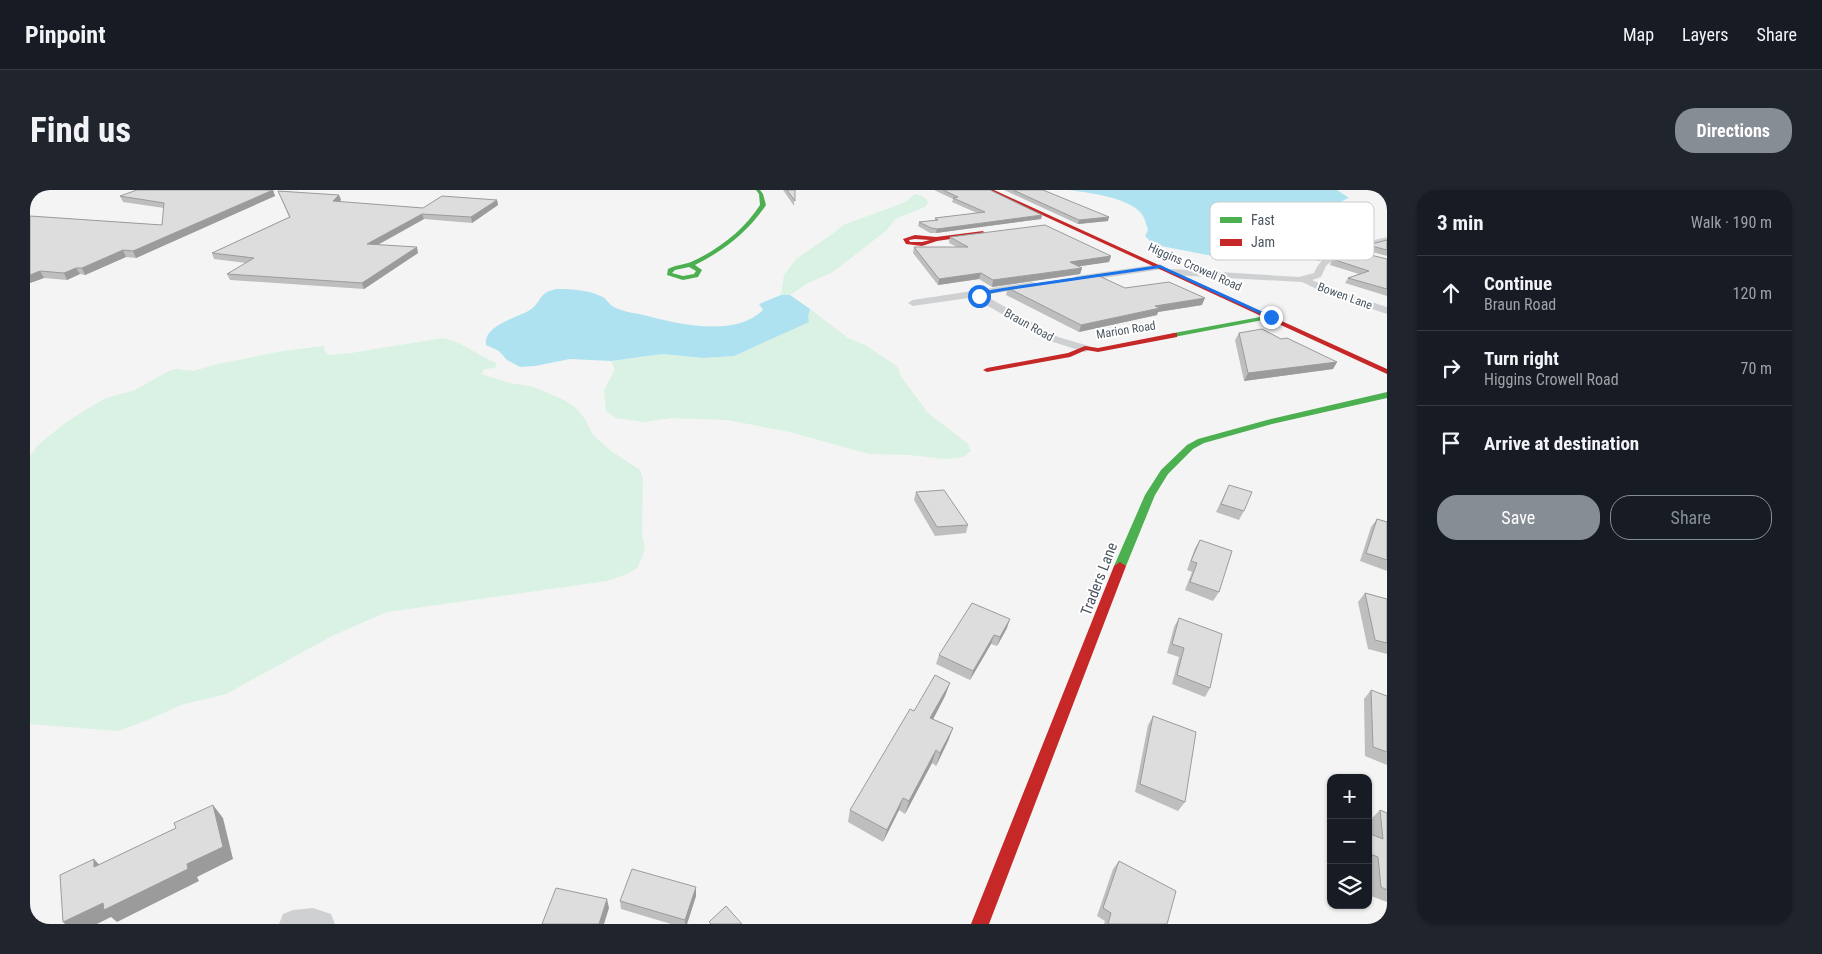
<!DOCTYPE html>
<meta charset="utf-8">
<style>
:root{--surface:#171b24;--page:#20242c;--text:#f1f3f6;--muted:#9ea1a6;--line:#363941;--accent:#868d94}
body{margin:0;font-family:"Roboto Condensed",sans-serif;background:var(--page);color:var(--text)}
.controls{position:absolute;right:15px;bottom:15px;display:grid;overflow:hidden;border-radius:10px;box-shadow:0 1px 4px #0004}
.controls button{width:45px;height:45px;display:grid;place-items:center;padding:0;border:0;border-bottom:1px solid var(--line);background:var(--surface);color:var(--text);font:25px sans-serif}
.stop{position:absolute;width:15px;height:15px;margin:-11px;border:4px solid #1a73e8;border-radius:50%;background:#fff}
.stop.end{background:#1a73e8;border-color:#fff;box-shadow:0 1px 5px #0008}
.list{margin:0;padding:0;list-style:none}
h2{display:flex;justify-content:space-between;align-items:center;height:65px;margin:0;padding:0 20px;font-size:21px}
h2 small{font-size:16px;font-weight:400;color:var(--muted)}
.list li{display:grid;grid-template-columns:32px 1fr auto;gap:15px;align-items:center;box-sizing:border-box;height:75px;padding:0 20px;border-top:1px solid var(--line)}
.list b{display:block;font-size:19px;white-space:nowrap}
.list p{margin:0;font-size:16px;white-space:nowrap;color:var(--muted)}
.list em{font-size:16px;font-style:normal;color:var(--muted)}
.actions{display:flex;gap:10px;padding:15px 20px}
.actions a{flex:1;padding:11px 0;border:1px solid var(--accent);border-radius:20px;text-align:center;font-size:18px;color:var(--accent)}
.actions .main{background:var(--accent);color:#fff}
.icon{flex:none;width:28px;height:28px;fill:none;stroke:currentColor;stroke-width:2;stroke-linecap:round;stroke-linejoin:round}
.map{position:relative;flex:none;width:1357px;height:734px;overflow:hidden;border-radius:20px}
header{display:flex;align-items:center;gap:30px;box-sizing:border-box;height:70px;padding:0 25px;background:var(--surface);border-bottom:1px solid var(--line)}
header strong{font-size:24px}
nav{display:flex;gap:28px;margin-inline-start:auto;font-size:18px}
.intro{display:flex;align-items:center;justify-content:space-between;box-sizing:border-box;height:120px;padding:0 30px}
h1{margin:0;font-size:35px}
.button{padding:12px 22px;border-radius:20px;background:var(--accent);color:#fff;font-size:18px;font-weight:700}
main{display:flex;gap:30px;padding:0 30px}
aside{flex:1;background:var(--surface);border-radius:20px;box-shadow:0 1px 4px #0004}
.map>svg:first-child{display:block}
.green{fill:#d9f2e3}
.water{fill:#aee2f0}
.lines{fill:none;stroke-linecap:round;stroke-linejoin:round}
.street{fill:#ced0d2;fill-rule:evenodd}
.fast{fill:#4caf50;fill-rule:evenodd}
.jam{fill:#c62828;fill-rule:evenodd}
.wall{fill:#bebebf}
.shaded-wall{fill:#9b9b9b}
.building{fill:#ddddde;stroke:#9b9b9b}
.route{fill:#1a73e8}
.labels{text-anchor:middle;stroke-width:4;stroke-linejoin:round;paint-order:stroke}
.far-street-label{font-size:12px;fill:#4a5661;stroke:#fff}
.street-label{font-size:15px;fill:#4a5661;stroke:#fff}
.key{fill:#fff;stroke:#c9ccd0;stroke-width:1}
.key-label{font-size:14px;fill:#4a5661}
</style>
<header>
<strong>Pinpoint</strong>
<nav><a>Map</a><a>Layers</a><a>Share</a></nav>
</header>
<div class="intro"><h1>Find us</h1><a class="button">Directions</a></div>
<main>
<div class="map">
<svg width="1357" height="734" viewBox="0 0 1357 734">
<rect width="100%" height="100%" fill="#f4f4f4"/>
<path class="green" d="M 885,4 L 892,6 L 897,10 L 898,13 L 895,17 L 865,29 L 857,40 L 803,82 L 778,93 L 760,105 L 751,105 L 754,85 L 766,69 L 805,42 L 813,35 L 868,15 L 877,11 Z
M 780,119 L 818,148 L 835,155 L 867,176 L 872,188 L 898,223 L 937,253 L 941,261 L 933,267 L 916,269 L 879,265 L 839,264 L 760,242 L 697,230 L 641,228 L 614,232 L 586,228 L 576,221 L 574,200 L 585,180 L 581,171 L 632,164 L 674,168 L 704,166 L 752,144 L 778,127 Z
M 413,148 C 433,152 448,166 467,173 L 465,178 L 455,179 L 451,184 L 479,193 L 501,196 L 532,209 L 545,217 L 555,229 L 563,245 L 581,261 L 610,280 L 613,289 L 612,345 L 615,359 L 608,377 L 597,384 L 577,391 L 357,422 L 302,446 L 196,504 L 151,515 L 118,530 L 88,541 L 0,534 L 0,266 L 7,256 L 35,233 L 57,219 L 76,208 L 105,200 L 141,180 L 146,179 L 163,181 L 188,174 L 253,161 L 294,156 L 294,160 L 299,165 L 321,163 Z"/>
<path class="water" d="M 1039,0 L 1307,0 L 1319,8 C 1303,13 1304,25 1291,32 L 1237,46 L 1218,48 L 1208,54 L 1210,65 L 1193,68 L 1131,56 L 1120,51 L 1115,46 L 1118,40 C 1116,34 1115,27 1110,22 C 1096,7 1059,3 1039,0 Z
M 527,99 C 543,99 559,100 573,107 C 577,110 580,115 584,117 C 593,122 605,123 614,125 C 647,134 705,148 733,120 L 729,114 L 751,105 L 760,105 L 780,119 L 778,127 L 779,132 L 704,166 L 674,168 L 632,164 L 581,171 L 540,169 L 505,176 L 490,177 L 477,170 L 469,161 L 456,155 C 453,135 487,128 500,120 C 513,111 508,102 527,99 Z"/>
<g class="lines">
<path class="street" d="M 1357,47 L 1357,53 L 1309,64 L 1296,76 L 1291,87 L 1282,90 L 1305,100 L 1357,117 L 1357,124 L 1297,104 L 1272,92 L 1142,85 L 1137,82 L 1142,79 L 1269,87 L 1284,83 C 1296,54 1330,54 1357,47 Z
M 1130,74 L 1135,77 L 1133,79 L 1047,92 L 1042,89 L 1047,86 Z
M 1002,92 L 1006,93 L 1006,97 L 954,105 L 1028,147 L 1059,156 L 1061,158 L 1059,160 L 1055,162 L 1020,151 L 947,110 L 945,107 L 883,116 L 878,113 L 883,110 Z
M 283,718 L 301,724 L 305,734 L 249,734 L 253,724 L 263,720 Z"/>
<path class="fast" d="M 726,0 L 730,0 L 733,4 L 736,15 C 718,42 693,61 665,75 L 672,80 L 668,87 L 653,90 L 637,85 L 638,79 C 645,75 653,75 661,72 C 688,60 714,40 730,15 L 729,4 ZM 659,77 L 666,81 L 664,84 L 653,86 L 642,83 L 645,80 Z
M 1241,125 L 1243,126 L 1243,128 L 1144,147 L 1140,145 L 1144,143 Z
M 1357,202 L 1357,208 L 1242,234 L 1174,253 L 1163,259 L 1138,284 L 1125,305 L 1096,376 L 1090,380 L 1086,379 L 1084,376 L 1115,305 L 1131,280 L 1157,255 L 1168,249 L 1237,230 Z"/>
<path class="jam" d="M 958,0 L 964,0 L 1357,179 L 1357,184 Z
M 953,41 L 955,44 L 907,51 L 892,56 L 876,54 L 873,49 L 885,45 L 906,47 ZM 885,49 L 900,50 L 892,52 L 880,52 L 879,50 Z
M 1144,143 L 1147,143 L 1147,147 L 1068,162 L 1056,160 L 1040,167 L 957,182 L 953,180 L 957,178 L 1038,163 L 1055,156 L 1068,158 Z
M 1090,372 L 1096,376 L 959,734 L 941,734 L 1084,376 Z"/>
</g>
<path class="wall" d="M 243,0 L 245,6 L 106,68 L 96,67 L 55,85 L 50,84 L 37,90 L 14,88 L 0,93 L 0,26 L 132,35 L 134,18 L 93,12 L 90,6 Z
M 753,0 L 765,0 L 764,16 Z
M 904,0 L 959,0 L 1012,25 L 1011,29 L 906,43 L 900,43 L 888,36 L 889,32 L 905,30 L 905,28 L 947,23 L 922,12 L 923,9 Z
M 974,0 L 1013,0 L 1078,31 L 1048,34 Z
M 248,1 L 309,5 L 311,10 L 309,12 L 393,18 L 467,10 L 468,15 L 442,33 L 394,29 L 348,55 L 388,63 L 334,99 L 200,90 L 197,84 L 216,73 L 184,69 L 182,63 L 259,27 Z
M 1278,40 L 1337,49 L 1305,59 L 1289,71 L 1262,63 L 1220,69 L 1217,60 L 1220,54 Z
M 920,47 L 1081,66 L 1079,72 L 1049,76 L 1052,78 L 1050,84 L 962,97 L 949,89 L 908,95 L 883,63 L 884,57 L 927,57 L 919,53 Z
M 1357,50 L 1357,66 L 1335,60 L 1338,55 Z
M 1302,69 L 1357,69 L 1357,106 L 1315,93 L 1318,88 L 1329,84 L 1300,75 Z
M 978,98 L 1095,98 L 1172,115 L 1128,122 L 1127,125 L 1049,142 L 976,105 Z
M 1209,143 L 1251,149 L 1307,172 L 1303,179 L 1214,191 L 1205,150 Z
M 1199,295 L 1214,321 L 1209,330 L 1186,322 Z
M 886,302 L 938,335 L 936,343 L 905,346 L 884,310 Z
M 1347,329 L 1357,332 L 1357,381 L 1330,371 L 1341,337 Z
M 1170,350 L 1189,402 L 1183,411 L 1155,400 L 1162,382 L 1157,380 L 1165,358 Z
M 1335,403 L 1357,409 L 1357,464 L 1338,459 L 1328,412 Z
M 1149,428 L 1180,498 L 1175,507 L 1142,494 L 1149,467 L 1137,463 L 1144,437 Z
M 977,438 L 967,456 L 961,454 L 940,490 L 906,474 L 909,465 Z
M 920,493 L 915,506 L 903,529 L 923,538 L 918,551 L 906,576 L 902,573 L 875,624 L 869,620 L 853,652 L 818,632 L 820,620 L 884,521 Z
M 1341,500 L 1357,506 L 1357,575 L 1335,566 L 1334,509 Z
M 1123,526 L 1155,612 L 1148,621 L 1105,602 L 1118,535 Z
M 1350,620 L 1357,623 L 1357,712 L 1341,706 L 1338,675 L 1338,643 L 1342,645 L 1341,629 Z
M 1089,671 L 1137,734 L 1074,734 L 1075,731 L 1067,726 L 1083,679 Z
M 666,706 L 657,734 L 641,734 L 591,719 L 590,711 Z"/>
<path class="shaded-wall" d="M 243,0 L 245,6 L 106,68 L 103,61 Z
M 309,5 L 311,10 L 305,17 L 303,11 Z
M 467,10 L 468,15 L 442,33 L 441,27 Z
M 392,24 L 394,29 L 338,60 L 337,54 Z
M 1012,25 L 1011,29 L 906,43 L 907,39 Z
M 1079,27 L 1078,31 L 1048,34 L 1049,30 Z
M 1340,43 L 1337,49 L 1305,59 L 1289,71 L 1292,65 L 1308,53 Z
M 387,57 L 388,63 L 334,99 L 332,93 Z
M 1265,57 L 1262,63 L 1220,69 L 1222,63 Z
M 93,60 L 96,67 L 55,85 L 52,78 Z
M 1081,66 L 1079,72 L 1038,78 L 1040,72 Z
M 46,78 L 50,84 L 37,90 L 34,83 Z
M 1052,78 L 1050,84 L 962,97 L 963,90 Z
M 10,81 L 14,88 L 0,93 L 0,85 Z
M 951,83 L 949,89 L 908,95 L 909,89 Z
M 1175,108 L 1172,115 L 1128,122 L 1127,125 L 1049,142 L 1051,135 L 1125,116 Z
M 1307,172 L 1303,179 L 1214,191 L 1218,183 Z
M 980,429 L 977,438 L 967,456 L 970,447 Z
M 964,445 L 961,454 L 940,490 L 943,481 Z
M 920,493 L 915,506 L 897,541 L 900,528 Z
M 923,538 L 918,551 L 906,576 L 910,563 Z
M 906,560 L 902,573 L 875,624 L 879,611 Z
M 873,608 L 869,620 L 853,652 L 857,640 Z
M 183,615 L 193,628 L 203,669 L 167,687 L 169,691 L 87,732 L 81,727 L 67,734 L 35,734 L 33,732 L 73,713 Z
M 64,669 L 76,682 L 64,677 Z
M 666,697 L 666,706 L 657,734 L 655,734 L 655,730 Z
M 577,709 L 579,718 L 574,734 L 569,734 Z"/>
<path class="building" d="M 107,0 L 243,0 L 103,61 L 93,60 L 52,78 L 46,78 L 34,83 L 10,81 L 0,85 L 0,26 L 132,35 L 134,13 L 90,6 Z
M 757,0 L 765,0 L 765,11 Z
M 913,0 L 960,0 L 1012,25 L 907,39 L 901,38 L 889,32 L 908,30 L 905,28 L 955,22 L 923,8 L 928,7 Z
M 983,0 L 1013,0 L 1079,27 L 1049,30 Z
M 248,1 L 309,5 L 303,11 L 393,18 L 412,6 L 467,10 L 441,27 L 392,24 L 337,54 L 387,57 L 332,93 L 197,84 L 224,68 L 182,63 L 260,27 Z
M 1015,35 L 1081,66 L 1040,72 L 1052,78 L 963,90 L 951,83 L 909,89 L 884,57 L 938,57 L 920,47 Z
M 1357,50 L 1357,60 L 1338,55 Z
M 1320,60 L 1357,69 L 1357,99 L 1318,88 L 1339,81 L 1302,69 L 1313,62 Z
M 1067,85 L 1095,98 L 1139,92 L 1175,108 L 1125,116 L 1130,118 L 1051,135 L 978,98 Z
M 1232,139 L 1251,149 L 1257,148 L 1307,172 L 1218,183 L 1209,143 Z
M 1199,295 L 1222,302 L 1214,321 L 1191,314 Z
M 914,300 L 938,335 L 907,337 L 886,302 Z
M 1347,329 L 1357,332 L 1357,370 L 1336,363 Z
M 1170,350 L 1202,361 L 1189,402 L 1160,392 L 1167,373 L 1161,371 Z
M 1335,403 L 1357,409 L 1357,453 L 1345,450 Z
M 942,413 L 980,429 L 970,447 L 964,445 L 943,481 L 909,465 Z
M 1149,428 L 1192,444 L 1180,498 L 1147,485 L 1154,458 L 1142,454 Z
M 905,485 L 920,493 L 900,528 L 923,538 L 910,563 L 906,560 L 879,611 L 873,608 L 857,640 L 820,620 L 880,519 L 884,521 Z
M 1341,500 L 1357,506 L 1357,562 L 1343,557 Z
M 1123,526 L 1166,542 L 1155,612 L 1110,594 Z
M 183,615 L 193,657 L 157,674 L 158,679 L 74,720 L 73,713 L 33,732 L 30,685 L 64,669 L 64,677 L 146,638 L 144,633 Z
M 1350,620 L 1357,623 L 1357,700 L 1351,697 L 1348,667 L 1338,663 L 1338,643 L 1353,649 Z
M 1089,671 L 1146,701 L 1137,734 L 1078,734 L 1081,723 L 1073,718 Z
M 602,679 L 666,697 L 655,730 L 590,711 Z
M 526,698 L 577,709 L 569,734 L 512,734 Z
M 696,716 L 712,734 L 681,734 L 679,732 Z"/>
<path class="route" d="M 1130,75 L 1244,127 L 1239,128 L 1130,78 L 973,101 L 953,105 L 949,107 L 947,106 L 949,102 L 973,98 Z"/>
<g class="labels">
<g class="far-street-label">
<text transform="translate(1165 77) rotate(24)" y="4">Higgins Crowell Road</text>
<text transform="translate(1315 106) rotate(20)" y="4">Bowen Lane</text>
<text transform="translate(999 135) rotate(29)" y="4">Braun Road</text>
<text transform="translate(1096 140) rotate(-9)" y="4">Marion Road</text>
</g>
<g class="street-label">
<text transform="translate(1069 389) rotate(-69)" y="5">Traders Lane</text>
</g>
</g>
<rect x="1180" y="12" width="164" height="58" rx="8" class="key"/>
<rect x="1190" y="27" width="22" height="6" fill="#4caf50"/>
<rect x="1190" y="49" width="22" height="7" fill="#c62828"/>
<g class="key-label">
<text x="1221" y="35">Fast</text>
<text x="1221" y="57">Jam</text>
</g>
</svg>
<div class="controls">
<button>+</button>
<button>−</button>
<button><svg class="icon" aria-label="layers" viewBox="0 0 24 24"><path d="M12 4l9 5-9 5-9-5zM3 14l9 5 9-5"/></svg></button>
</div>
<div class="stop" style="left:949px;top:106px"></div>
<div class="stop end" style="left:1241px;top:127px"></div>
</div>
<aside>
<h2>3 min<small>Walk · 190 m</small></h2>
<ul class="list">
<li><svg class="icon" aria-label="ahead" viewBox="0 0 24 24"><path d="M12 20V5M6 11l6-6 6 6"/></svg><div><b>Continue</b><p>Braun Road</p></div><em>120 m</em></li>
<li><svg class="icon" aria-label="right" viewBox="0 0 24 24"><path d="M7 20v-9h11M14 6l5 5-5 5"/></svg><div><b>Turn right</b><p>Higgins Crowell Road</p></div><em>70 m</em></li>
<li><svg class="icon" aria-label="arrive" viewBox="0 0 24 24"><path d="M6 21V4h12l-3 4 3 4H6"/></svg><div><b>Arrive at destination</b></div></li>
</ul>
<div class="actions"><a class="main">Save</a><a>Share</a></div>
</aside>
</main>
